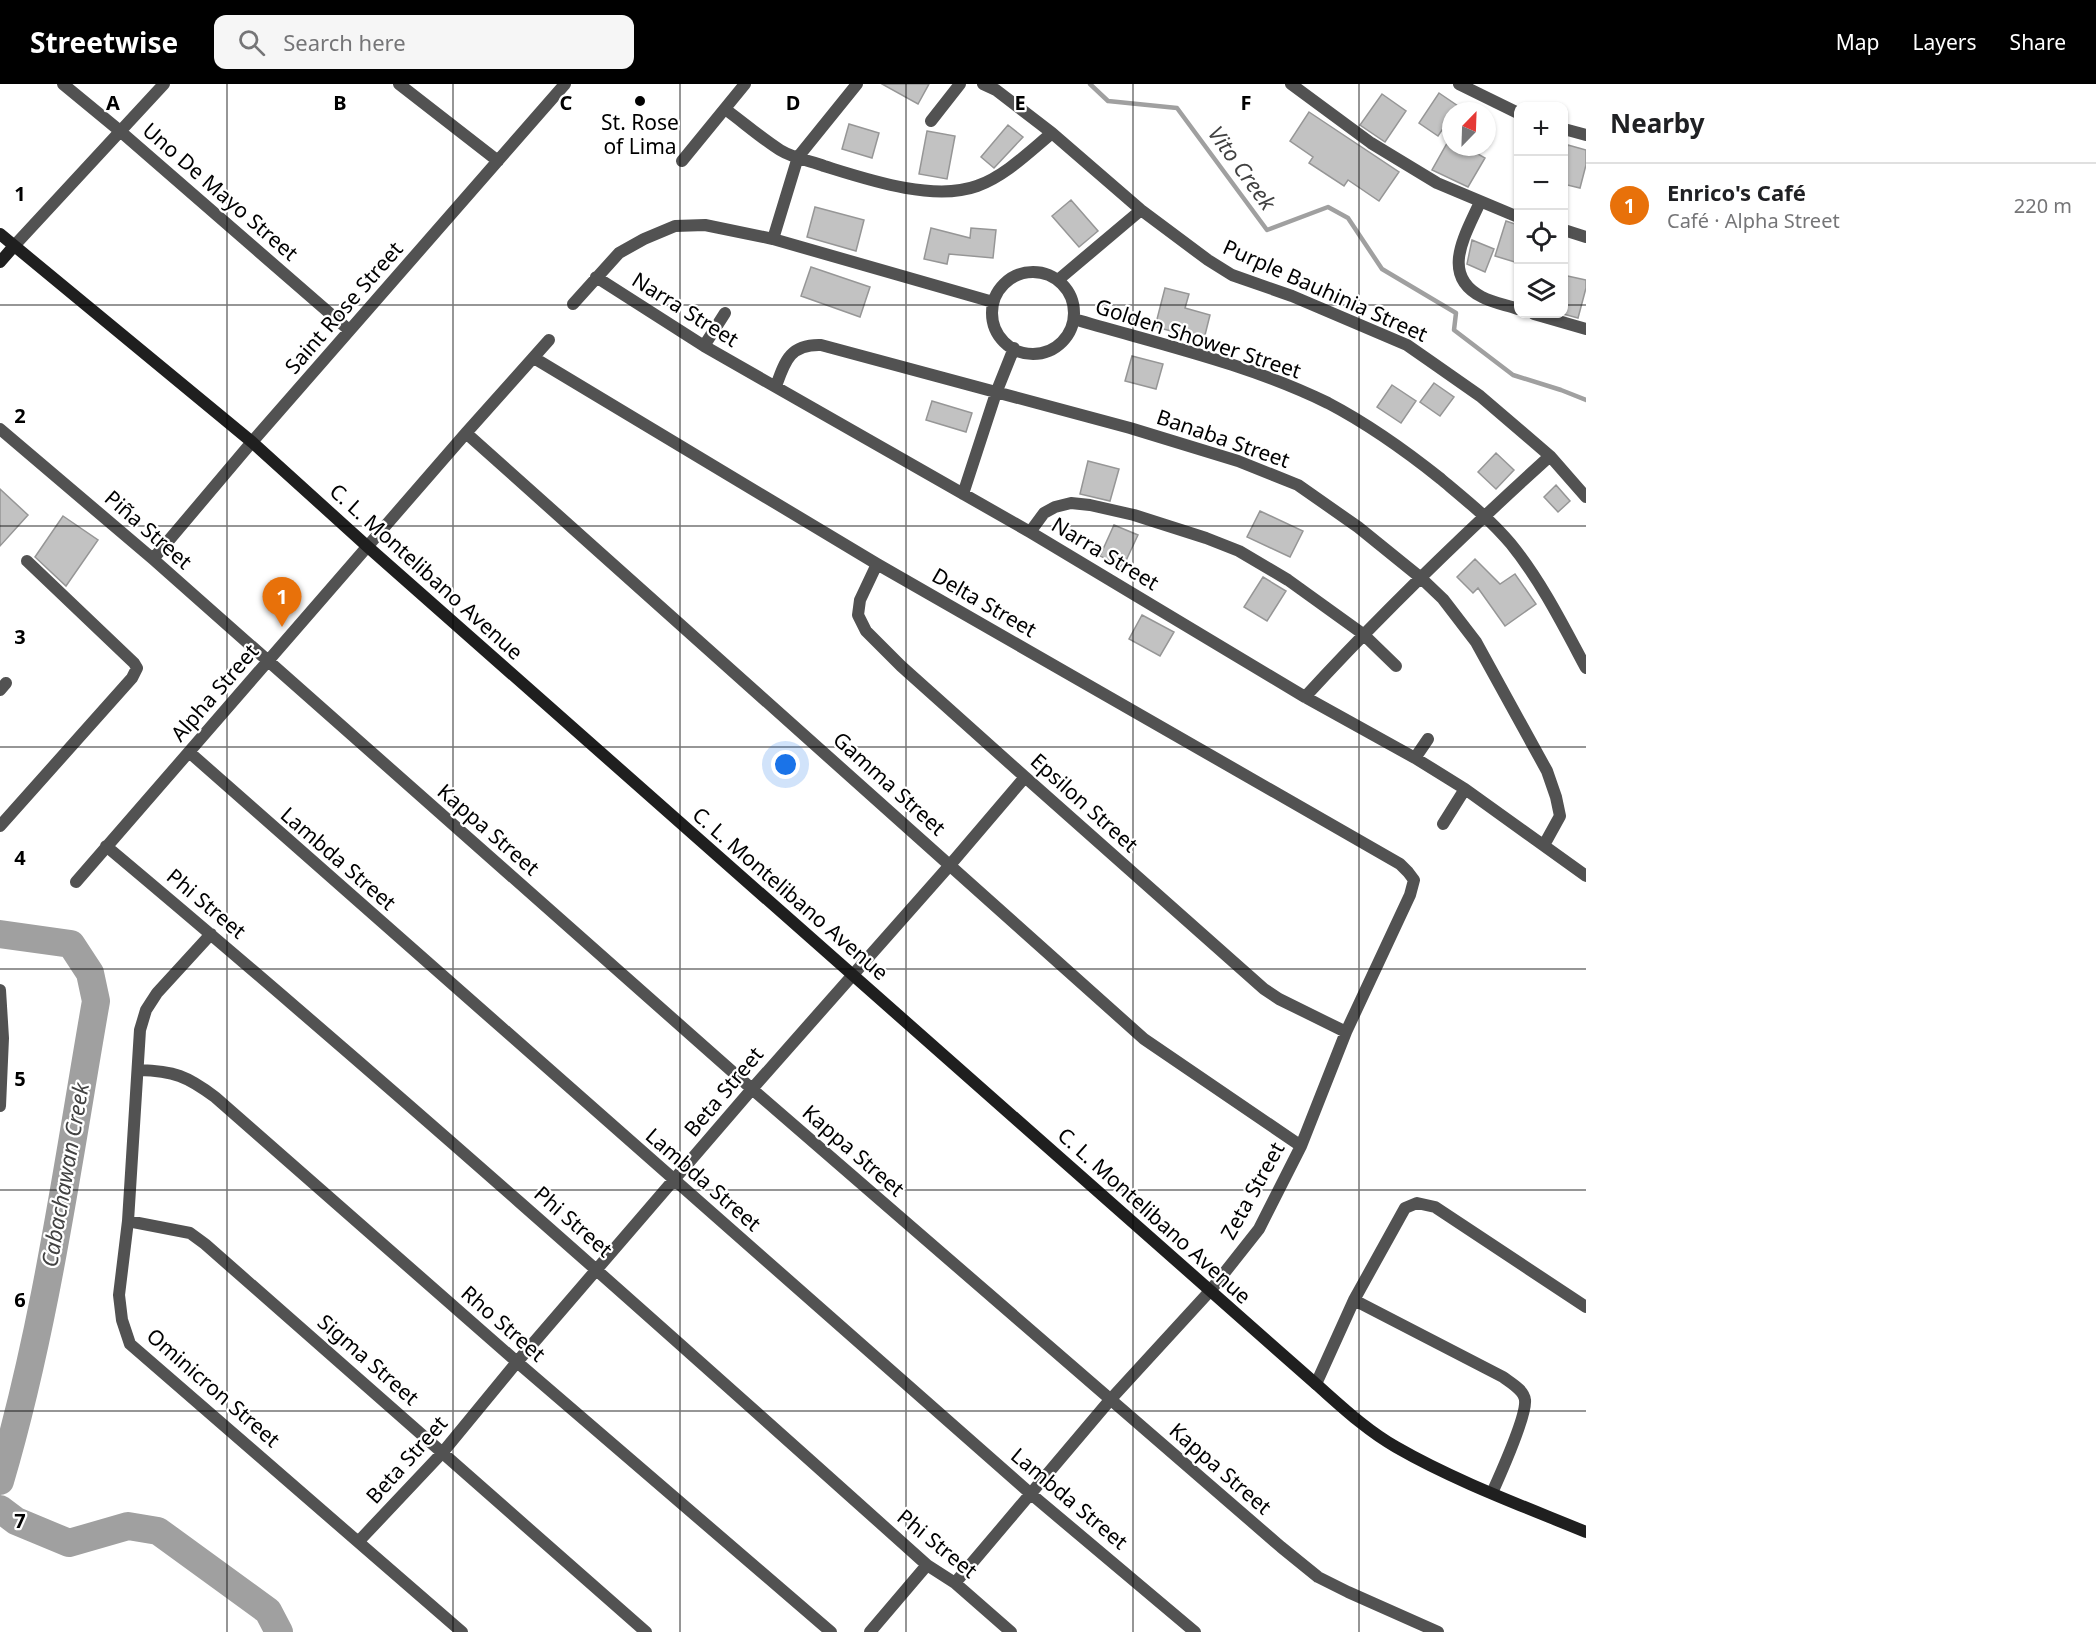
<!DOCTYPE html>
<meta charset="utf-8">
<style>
:root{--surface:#fff;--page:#f6f6f6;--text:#202124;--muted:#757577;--line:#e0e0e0;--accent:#000}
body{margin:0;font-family:"Noto Sans",sans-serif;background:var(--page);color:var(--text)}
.controls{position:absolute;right:18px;top:18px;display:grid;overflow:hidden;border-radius:12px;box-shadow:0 2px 4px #0004}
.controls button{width:54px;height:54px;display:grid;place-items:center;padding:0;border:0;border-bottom:2px solid var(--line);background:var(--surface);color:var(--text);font:30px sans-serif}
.compass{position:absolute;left:1442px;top:18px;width:54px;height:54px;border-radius:50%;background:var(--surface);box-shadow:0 2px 4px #0004;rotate:23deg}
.you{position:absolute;left:786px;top:681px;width:21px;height:21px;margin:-15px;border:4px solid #fff;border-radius:50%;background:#1a73e8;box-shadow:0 0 0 9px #1a73e833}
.badge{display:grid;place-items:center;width:39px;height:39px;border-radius:50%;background:var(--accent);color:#fff;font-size:20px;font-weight:700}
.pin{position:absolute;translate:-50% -50px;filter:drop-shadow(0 2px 3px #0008)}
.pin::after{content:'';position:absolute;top:32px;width:21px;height:18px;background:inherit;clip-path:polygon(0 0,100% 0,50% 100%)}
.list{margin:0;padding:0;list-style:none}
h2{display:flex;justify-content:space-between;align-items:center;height:78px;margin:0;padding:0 24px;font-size:26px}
h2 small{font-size:20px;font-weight:400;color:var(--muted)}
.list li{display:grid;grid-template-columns:39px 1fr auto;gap:18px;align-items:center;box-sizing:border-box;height:84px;padding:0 24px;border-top:2px solid var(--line)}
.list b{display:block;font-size:22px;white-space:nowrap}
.list p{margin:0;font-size:20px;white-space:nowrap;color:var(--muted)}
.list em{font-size:20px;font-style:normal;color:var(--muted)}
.icon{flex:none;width:33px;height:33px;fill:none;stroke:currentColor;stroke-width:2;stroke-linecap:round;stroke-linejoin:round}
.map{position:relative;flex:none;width:1586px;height:1548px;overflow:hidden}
header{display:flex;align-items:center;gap:36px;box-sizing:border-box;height:84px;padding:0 30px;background:var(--accent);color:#fff}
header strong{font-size:28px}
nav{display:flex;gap:33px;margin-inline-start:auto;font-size:21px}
.search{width:420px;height:54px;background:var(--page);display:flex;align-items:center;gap:15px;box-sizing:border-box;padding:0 21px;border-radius:12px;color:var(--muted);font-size:22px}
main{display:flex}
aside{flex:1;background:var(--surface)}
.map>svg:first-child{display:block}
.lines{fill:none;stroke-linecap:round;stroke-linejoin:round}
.stream{stroke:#a0a0a0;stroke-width:4.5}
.river{stroke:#a0a0a0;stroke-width:28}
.building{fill:#c2c2c2;stroke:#969696;stroke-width:1.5}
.street{stroke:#525252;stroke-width:12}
.secondary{stroke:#1f1f1f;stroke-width:12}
.grid{fill:none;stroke:#000;stroke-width:1.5;stroke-opacity:0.55}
.poi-dot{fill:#000;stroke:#fff;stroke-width:2}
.labels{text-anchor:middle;stroke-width:4.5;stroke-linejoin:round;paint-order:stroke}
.poi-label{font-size:21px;fill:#000;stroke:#fff}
.street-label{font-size:21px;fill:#000;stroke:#fff}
.water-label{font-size:22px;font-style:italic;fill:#414141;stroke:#fff}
.grid-label{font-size:20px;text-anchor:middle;font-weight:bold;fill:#000;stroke:#fff;stroke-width:4.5;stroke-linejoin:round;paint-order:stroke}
</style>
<header>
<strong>Streetwise</strong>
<div class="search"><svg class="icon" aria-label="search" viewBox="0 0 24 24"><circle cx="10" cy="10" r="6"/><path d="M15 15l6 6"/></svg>Search here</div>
<nav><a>Map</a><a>Layers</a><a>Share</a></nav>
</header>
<main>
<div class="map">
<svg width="1586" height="1548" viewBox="0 0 1586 1548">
<rect width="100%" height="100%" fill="#fff"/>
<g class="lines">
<path class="stream" d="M 1090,0 L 1108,17 L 1177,24 L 1267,146 L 1328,123 L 1348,134 L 1382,185 L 1456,229 L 1454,246 L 1513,291 L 1561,306 L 1586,316"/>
<path class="river" d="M 0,850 L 71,860 L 90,889 L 96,917 C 68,1077 46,1241 0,1397
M 0,1425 L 16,1437 L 69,1459 L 128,1442 L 158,1447 L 268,1527 L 279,1548"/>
</g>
<path class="building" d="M 882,0 L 929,0 L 918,20 Z
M 1439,9 L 1458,22 L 1455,27 L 1451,27 L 1451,33 L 1438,52 L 1419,39 Z
M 1382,10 L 1406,27 L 1385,58 L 1360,41 Z
M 1309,28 L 1399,88 L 1379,117 L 1348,96 L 1344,102 L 1309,79 L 1313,73 L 1290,57 Z
M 849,40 L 879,49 L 872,74 L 842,65 Z
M 1008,41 L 1023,53 L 994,84 L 981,73 Z
M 927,47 L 955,52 L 947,95 L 919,90 Z
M 1450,54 L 1451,63 L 1466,63 L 1485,74 L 1468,103 L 1432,86 Z
M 1568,61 L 1586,66 L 1586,81 L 1580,104 L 1563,100 L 1563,76 Z
M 1071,116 L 1098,147 L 1079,163 L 1052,132 Z
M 815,123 L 864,136 L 856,167 L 807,153 Z
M 1506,137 L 1518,141 L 1518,179 L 1495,172 Z
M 931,144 L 970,154 L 971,144 L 996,146 L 993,174 L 949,170 L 947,180 L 924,175 Z
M 1472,156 L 1494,165 L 1485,188 L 1467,180 Z
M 811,183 L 870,203 L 860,233 L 801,212 Z
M 1563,191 L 1586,196 L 1586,204 L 1578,234 L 1563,230 Z
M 1165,204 L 1189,210 L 1185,224 L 1210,231 L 1204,255 L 1155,243 Z
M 1132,272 L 1163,280 L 1156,305 L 1125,297 Z
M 1434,299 L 1454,313 L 1440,332 L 1420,318 Z
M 1392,301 L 1416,317 L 1401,339 L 1377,323 Z
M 932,317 L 972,329 L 966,348 L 926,336 Z
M 1496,369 L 1514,386 L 1496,405 L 1478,388 Z
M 1088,377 L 1119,385 L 1110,417 L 1080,410 Z
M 1556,401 L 1570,417 L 1558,428 L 1544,413 Z
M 0,405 L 28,431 L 0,462 Z
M 1260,427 L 1303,447 L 1290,473 L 1247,453 Z
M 63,432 L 98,456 L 66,502 L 35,473 Z
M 1114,441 L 1138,451 L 1123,483 L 1100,472 Z
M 1475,475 L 1500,500 L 1515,490 L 1536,520 L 1505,542 L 1478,504 L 1473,509 L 1457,493 Z
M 1263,493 L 1286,507 L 1267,537 L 1244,523 Z
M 1142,531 L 1174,548 L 1160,572 L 1129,555 Z"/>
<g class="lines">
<path class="street" d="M 63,0 L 120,47 L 349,246
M 399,0 L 498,77
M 983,0 L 996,6 L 1052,49 L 1141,126 L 1208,176 L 1232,191 L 1292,212 L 1407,261 L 1430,277 L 1480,312 L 1550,372 L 1586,413
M 1291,0 L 1371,59 L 1437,99 L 1518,133
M 1459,0 L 1518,29
M 725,25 C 743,38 761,54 780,66 C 793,74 810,77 824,82 C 866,95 933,118 977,102 C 1005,92 1029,68 1052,49
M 931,37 L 960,0
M 1564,45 L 1586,51
M 682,77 L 745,0
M 1480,118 C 1466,150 1439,191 1482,213 C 1493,219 1507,221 1518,225
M 1564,146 L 1586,153
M 773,155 L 798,73 L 857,0
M 14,162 L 164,0
M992 229a41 41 0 1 1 82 0a41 41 0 1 1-82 0Z
M 596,193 L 704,262 L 1030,448 L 1305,613 L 1415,674 L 1465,705 L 1586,792
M 1058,196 L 1141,126
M 573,220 L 619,169 L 644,155 L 675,142 L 705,141 L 773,155 L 993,218
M 1534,230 L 1586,245
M 1074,235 C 1159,260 1249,280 1328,319 C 1368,340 1406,367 1441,395 C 1466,416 1490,435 1511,460 C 1541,497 1563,541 1586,584
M 704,262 L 725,229
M 534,274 L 877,480 L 1400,780 L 1408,788 L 1414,796 L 1410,811 L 1346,948 L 1301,1062 L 1259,1145 L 1210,1207 L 1110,1316 L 955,1499
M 776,302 C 785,277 790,260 821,261 L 1130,344 L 1238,377 L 1298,401 L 1358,443 L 1421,494 L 1443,515 L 1476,558 L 1547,687 L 1556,713 L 1560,732 L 1544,761
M 0,345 L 153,475 L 752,1005 L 1281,1463 L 1318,1493 L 1348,1508 L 1438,1548
M 466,349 L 1144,955 L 1301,1062
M 963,410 L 996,309 L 1014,264
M 1030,448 L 1044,429 L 1055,423 L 1071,419 L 1090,421 L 1134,431 L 1206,454 L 1239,467 L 1288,496 L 1363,550 L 1396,582
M 153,475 L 252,358 L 565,0
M 877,480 L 860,516 L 858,531 L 866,547 L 901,582 L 1025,693 L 1264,905 L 1279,915 L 1346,948
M 0,606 L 6,599
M 1305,613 C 1382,529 1465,449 1550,372
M 189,668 L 1031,1410 L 1195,1548
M 1415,674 L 1428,655
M 1443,740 L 1465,705
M 0,742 L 132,594 L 137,584 L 134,579 L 27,477
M 106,762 C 385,996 656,1238 927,1481 L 955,1499 L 1011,1548
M 76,798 L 466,349 L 549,256
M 211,850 L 157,909 L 146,926 L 140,946 L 128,1137 L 119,1211 L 122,1236 L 130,1260 L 462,1548
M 0,906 L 3,954 L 0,1022
M 139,986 C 174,987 187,992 215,1013 L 517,1278 L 831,1548
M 128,1137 L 190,1149 L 205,1160 L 646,1548
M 1354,1216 L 1503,1293 C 1511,1299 1524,1306 1525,1316 C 1527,1332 1500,1391 1492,1409
M 1316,1300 L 1354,1216 L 1405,1124 L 1417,1119 L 1435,1123 L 1586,1223
M 359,1457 L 443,1368 L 517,1278 L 752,1005 L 950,781 L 1025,693
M 870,1548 L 927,1481"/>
<path class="secondary" d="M 0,150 L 252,358 L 368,463 L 1316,1300 C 1341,1322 1366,1346 1396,1363 C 1455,1397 1523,1422 1586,1448
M 0,178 L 14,162"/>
</g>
<path class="grid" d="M 227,0 L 227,1548M 453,0 L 453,1548M 680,0 L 680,1548M 906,0 L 906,1548M 1133,0 L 1133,1548M 1359,0 L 1359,1548M 0,221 L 1518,221M 1564,221 L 1586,221M 0,442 L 1586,442M 0,663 L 1586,663M 0,885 L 1586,885M 0,1106 L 1586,1106M 0,1327 L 1586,1327"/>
<circle class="poi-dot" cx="640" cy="17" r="6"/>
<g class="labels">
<g class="poi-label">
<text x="640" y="46">St. Rose<tspan x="640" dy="24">of Lima</tspan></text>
</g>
<g class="street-label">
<text transform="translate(220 108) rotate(41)" y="7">Uno De Mayo Street</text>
<text transform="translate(1325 207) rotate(24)" y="7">Purple Bauhinia Street</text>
<text transform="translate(344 224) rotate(-49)" y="7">Saint Rose Street</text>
<text transform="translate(685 226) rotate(32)" y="7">Narra Street</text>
<text transform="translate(1198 255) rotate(18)" y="7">Golden Shower Street</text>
<text transform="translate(1223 355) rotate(19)" y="7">Banaba Street</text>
<text transform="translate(148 446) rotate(41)" y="7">Piña Street</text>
<text transform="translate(1105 470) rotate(31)" y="7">Narra Street</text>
<text transform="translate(426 488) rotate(42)" y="7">C. L. Montelibano Avenue</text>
<text transform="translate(984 519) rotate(30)" y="7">Delta Street</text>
<text transform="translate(215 609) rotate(-49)" y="7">Alpha Street</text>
<text transform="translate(889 700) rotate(42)" y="7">Gamma Street</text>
<text transform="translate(1084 719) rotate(42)" y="7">Epsilon Street</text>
<text transform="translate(488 746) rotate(41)" y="7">Kappa Street</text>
<text transform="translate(338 775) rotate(41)" y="7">Lambda Street</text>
<text transform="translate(790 810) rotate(41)" y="7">C. L. Montelibano Avenue</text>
<text transform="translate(206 820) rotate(40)" y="7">Phi Street</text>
<text transform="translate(724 1008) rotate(-50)" y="7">Beta Street</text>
<text transform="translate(853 1067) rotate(41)" y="7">Kappa Street</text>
<text transform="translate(703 1096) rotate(41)" y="7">Lambda Street</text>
<text transform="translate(1253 1107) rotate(-61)" y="7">Zeta Street</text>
<text transform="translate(1154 1132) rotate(42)" y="7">C. L. Montelibano Avenue</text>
<text transform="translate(573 1138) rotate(41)" y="7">Phi Street</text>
<text transform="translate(503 1240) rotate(41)" y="7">Rho Street</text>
<text transform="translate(368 1276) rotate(41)" y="7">Sigma Street</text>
<text transform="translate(213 1304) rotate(41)" y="7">Ominicron Street</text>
<text transform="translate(407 1376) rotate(-48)" y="7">Beta Street</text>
<text transform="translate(1220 1385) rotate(41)" y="7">Kappa Street</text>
<text transform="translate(1069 1415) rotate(40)" y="7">Lambda Street</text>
<text transform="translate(937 1460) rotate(39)" y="7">Phi Street</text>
</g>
<g class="water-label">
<text transform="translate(1242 84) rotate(54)" y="8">Vito Creek</text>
<text transform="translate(65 1091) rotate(-80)" y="8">Cabachawan Creek</text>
</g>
</g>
<g class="grid-label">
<text x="113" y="26">A</text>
<text x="340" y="26">B</text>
<text x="566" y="26">C</text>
<text x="793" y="26">D</text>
<text x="1020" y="26">E</text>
<text x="1246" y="26">F</text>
<text x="20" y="117">1</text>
<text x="20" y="339">2</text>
<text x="20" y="560">3</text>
<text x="20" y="781">4</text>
<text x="20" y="1002">5</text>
<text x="20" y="1223">6</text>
<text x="20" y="1444">7</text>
</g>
</svg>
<div class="controls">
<button>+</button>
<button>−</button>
<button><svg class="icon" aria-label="locate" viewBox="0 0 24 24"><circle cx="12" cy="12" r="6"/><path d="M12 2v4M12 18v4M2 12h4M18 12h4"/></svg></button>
<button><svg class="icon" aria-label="layers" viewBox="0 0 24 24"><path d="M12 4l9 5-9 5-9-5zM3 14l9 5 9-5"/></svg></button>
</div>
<svg class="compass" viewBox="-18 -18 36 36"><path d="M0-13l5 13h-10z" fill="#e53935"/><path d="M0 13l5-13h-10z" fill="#757577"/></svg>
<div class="you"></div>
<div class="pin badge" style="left:282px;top:543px;background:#e8710a">1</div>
</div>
<aside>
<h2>Nearby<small></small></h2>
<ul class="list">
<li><span class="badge" style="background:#e8710a">1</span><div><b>Enrico's Café</b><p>Café · Alpha Street</p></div><em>220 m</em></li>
</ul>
</aside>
</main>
